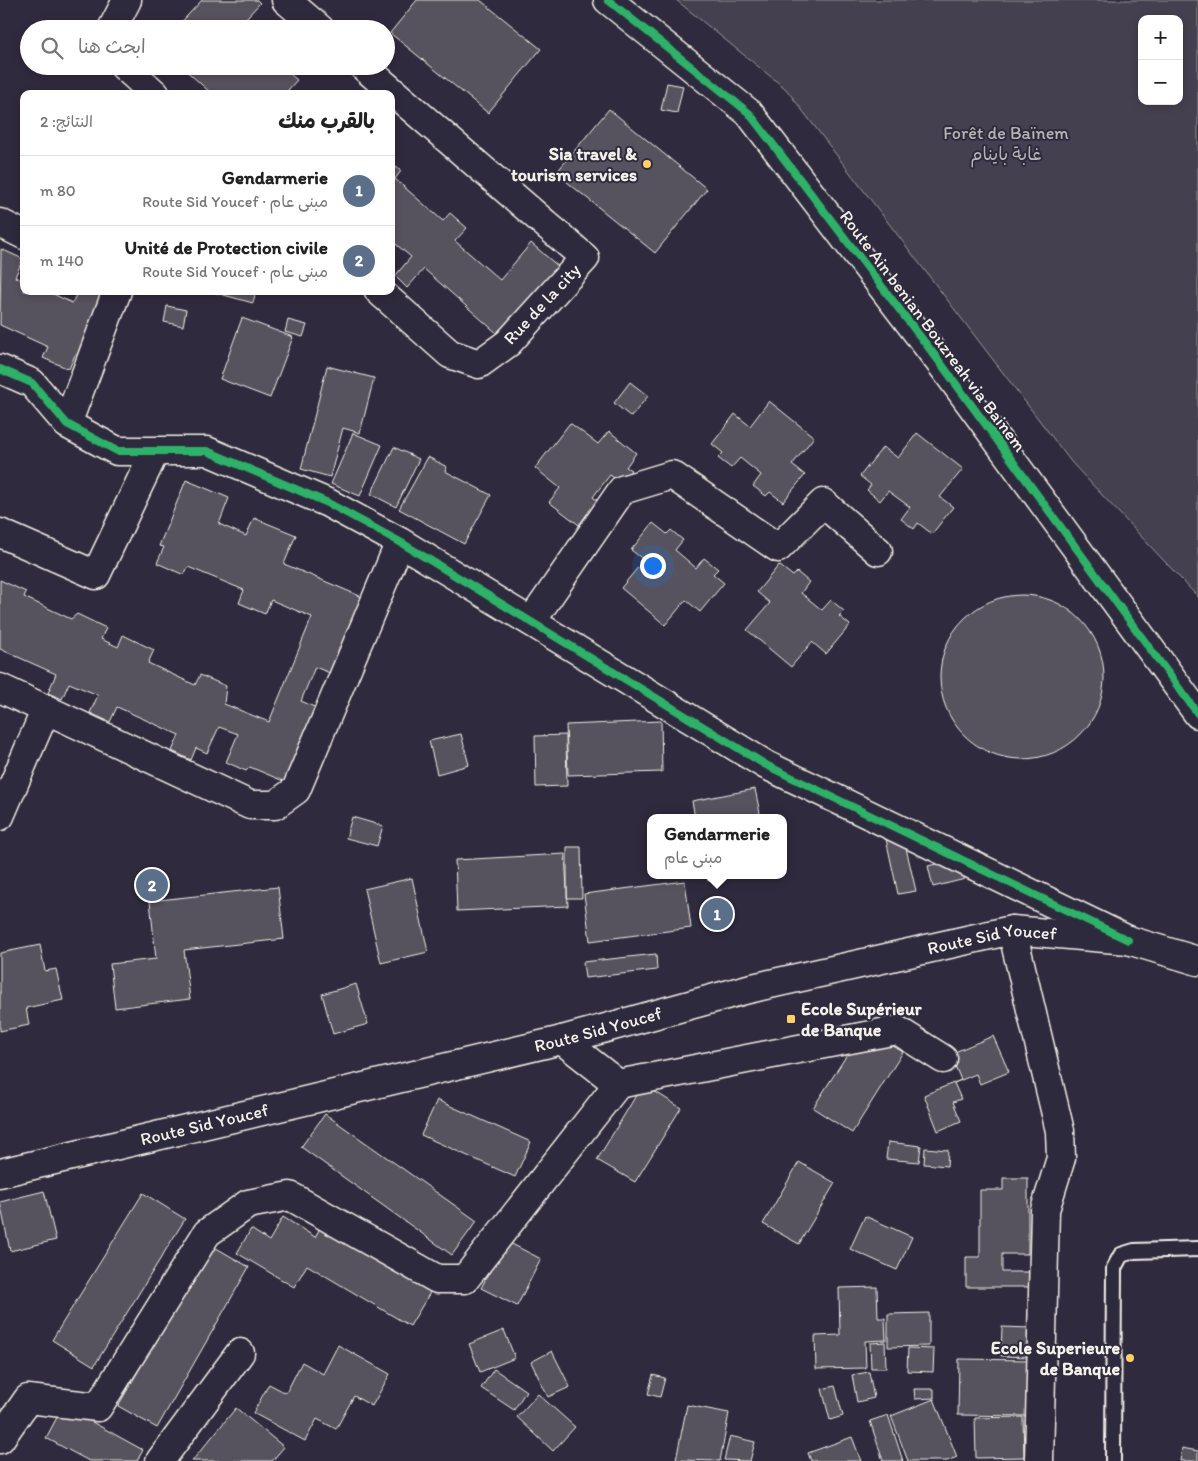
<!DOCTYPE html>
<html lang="ar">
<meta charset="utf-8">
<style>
:root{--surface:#fff;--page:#f6f6f6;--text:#222;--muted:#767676;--line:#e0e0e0;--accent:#857141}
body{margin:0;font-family:Itim,"Playpen Sans Arabic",sans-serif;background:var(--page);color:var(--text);direction:rtl}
.controls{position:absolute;right:15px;top:15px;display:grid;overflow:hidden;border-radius:10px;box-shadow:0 2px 8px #0003}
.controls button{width:45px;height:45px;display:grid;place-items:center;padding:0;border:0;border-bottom:1px solid var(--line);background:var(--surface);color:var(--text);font:25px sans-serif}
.you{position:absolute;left:652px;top:565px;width:18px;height:18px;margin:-12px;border:4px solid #fff;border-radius:50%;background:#1a73e8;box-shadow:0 0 0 8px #1a73e833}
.badge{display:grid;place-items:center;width:32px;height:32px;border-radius:50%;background:var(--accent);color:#fff;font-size:16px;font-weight:700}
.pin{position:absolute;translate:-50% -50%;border:2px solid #fff;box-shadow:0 1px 5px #0006}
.popup{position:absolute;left:647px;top:814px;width:140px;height:65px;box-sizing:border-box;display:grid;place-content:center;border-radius:10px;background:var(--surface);filter:drop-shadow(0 1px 4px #0005);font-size:16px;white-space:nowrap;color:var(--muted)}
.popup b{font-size:19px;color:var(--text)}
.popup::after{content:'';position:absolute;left:50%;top:100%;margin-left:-10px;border:10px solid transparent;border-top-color:var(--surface)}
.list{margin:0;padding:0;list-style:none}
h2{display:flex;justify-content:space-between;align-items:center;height:65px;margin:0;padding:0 20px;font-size:21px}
h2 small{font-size:16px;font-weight:400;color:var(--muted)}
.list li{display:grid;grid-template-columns:32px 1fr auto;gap:15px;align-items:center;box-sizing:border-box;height:70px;padding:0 20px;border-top:1px solid var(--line)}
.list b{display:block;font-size:19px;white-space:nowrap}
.list p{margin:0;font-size:16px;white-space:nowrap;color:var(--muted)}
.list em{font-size:16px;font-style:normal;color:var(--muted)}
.icon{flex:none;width:28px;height:28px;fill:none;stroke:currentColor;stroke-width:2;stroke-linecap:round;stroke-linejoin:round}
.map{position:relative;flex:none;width:1198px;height:1461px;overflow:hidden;direction:ltr}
.search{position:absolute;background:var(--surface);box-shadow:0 2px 8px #0003;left:20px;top:20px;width:375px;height:55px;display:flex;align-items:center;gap:12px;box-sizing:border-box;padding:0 18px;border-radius:28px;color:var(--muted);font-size:19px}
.panel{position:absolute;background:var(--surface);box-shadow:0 2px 8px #0003;left:20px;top:90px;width:375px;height:205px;border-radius:10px;direction:rtl}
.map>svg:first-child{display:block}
.green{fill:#454050;stroke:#9c989c;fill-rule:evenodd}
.building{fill:#56525f;stroke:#f4f1e8}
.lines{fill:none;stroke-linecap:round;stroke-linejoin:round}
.service-casing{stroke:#f4f1e8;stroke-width:18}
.minor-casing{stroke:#f4f1e8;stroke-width:31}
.tertiary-casing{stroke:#f4f1e8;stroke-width:31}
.primary-casing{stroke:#f4f1e8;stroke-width:31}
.service{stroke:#2f2a3d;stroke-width:14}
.minor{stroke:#2f2a3d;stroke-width:28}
.tertiary{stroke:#2f2a3d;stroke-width:28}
.primary{stroke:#2f2a3d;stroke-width:28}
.cycleway-casing{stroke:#2f2a3d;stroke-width:11}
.cycleway{stroke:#2db169;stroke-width:8}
.poi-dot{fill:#ffd166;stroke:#2f2a3d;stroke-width:2}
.labels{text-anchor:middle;stroke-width:4;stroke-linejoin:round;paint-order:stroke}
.park-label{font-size:18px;fill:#b7b3b3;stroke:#2f2a3d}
.poi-label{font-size:18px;font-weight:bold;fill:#f4f1e8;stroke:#2f2a3d;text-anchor:end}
.street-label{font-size:18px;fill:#f4f1e8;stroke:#2f2a3d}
</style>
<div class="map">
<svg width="1198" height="1461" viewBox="0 0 1198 1461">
<rect width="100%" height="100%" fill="#2f2a3d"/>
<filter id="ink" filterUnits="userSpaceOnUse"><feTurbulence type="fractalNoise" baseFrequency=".02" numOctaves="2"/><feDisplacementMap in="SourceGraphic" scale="10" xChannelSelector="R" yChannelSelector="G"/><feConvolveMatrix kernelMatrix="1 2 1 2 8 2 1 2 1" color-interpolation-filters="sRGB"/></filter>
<g filter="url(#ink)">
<path class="green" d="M 676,0 L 1198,0 L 1198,597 L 1072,463 L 786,89 ZM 1142,19 L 1179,19 L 1179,101 L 1142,101 Z"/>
<path class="building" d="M 202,0 L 257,0 L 260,3 L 236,29 L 175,29 Z
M 417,0 L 480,0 L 541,49 L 488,113 L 390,33 Z
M 181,66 L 266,66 L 272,71 L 276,66 L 281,66 L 297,80 L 288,90 L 293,94 L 212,94 Z
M 667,83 L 683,86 L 677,113 L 661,110 Z
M 609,109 L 707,189 L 655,253 L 556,173 Z
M 391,163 L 401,171 L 395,179 L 443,221 L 450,213 L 467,228 L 455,241 L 500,280 L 531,243 L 560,268 L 500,336 L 424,269 L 407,288 L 395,276 L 411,257 L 391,240 Z
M 1,249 L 23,259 L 15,277 L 24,281 L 24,291 L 47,291 L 72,303 L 78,291 L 95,291 L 104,295 L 84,359 L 75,355 L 69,369 L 43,358 L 48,347 L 0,325 Z
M 209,291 L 256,291 L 253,303 Z
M 167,306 L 186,310 L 183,326 L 164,322 Z
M 242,318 L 293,337 L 270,398 L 220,379 Z
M 288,320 L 307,325 L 303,337 L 285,332 Z
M 327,366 L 374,378 L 360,433 L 343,428 L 330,477 L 301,469 Z
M 630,382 L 648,396 L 631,417 L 614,403 Z
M 769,401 L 814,437 L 792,465 L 805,475 L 783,502 L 770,492 L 766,496 L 753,486 L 761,475 L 740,458 L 731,468 L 718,458 L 723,453 L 712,444 L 735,414 L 750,426 Z
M 570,423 L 598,444 L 609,431 L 636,453 L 626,467 L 631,470 L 621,483 L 610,475 L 593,497 L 603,505 L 593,518 L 587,514 L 579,525 L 549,502 L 560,488 L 535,468 Z
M 353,433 L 382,445 L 360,496 L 331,484 Z
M 917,433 L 963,469 L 940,497 L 953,507 L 932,534 L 918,523 L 914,529 L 901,519 L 910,507 L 888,491 L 880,501 L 867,490 L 871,485 L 860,476 L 883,447 L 898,458 Z
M 394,447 L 419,459 L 396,507 L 371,494 Z
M 428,457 L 447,467 L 445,471 L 491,495 L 464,544 L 399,509 Z
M 186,480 L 229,498 L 219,524 L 246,536 L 254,518 L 296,535 L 284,564 L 374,602 L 342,678 L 315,667 L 301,701 L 319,709 L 288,783 L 250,767 L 246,771 L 226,762 L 238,734 L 219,727 L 207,753 L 196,748 L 191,760 L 172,751 L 179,735 L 117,707 L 110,722 L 90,713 L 98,695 L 69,683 L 62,699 L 48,693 L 56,674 L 0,649 L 0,580 L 26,592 L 24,597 L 71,619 L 77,614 L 106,628 L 101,639 L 118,647 L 123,635 L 154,650 L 148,663 L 195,685 L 200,675 L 226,686 L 224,704 L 269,722 L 312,617 L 271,600 L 265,614 L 239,603 L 244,590 L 188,567 L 184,575 L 157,563 L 164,547 L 159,546 Z
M 653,523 L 667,534 L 671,530 L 683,540 L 675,550 L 696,568 L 704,558 L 718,569 L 713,574 L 724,583 L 700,612 L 686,600 L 665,625 L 621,588 L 644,560 L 631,550 Z
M 779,565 L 793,576 L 797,572 L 809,582 L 801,593 L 822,610 L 831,600 L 844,611 L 839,616 L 850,625 L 826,654 L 812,642 L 791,667 L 747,630 L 770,603 L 757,592 Z
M940 677a82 82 0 1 1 164 0a82 82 0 1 1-164 0Z
M 661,721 L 662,772 L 568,775 L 566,725 Z
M 461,734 L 469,765 L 437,774 L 429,741 Z
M 566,735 L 567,786 L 536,787 L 535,736 Z
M 755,789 L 761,818 L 695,818 L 692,801 Z
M 352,817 L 383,826 L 377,846 L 346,838 Z
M 903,835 L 916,891 L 898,894 L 886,839 Z
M 567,847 L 581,847 L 582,898 L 567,898 Z
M 565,854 L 568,906 L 457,911 L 455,860 Z
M 960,858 L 965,879 L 933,887 L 928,866 Z
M 707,875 L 740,875 L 708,881 Z
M 412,878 L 428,952 L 381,963 L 364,889 Z
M 685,881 L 691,928 L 590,941 L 584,894 Z
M 278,887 L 284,939 L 184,950 L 190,999 L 115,1008 L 110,964 L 156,959 L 150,901 Z
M 40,945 L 45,971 L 56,969 L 63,1000 L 26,1008 L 29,1025 L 0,1031 L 0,953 Z
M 656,954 L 657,970 L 585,978 L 583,962 Z
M 356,984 L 368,1024 L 333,1034 L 322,994 Z
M 864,1028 L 903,1052 L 852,1133 L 813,1108 Z
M 993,1036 L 1009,1072 L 980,1084 L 976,1074 L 954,1083 L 961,1099 L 953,1102 L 961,1121 L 938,1131 L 924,1095 L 961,1080 L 950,1054 Z
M 643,1084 L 681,1108 L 635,1182 L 597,1160 Z
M 437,1100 L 531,1142 L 515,1177 L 421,1135 Z
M 325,1114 L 477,1221 L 452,1255 L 301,1147 Z
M 888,1142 L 921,1146 L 919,1162 L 886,1159 Z
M 925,1148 L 948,1150 L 947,1166 L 924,1164 Z
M 799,1162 L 835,1183 L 799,1244 L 763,1224 Z
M 1003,1178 L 1028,1178 L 1028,1254 L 1002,1254 L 1002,1272 L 1038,1272 L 1038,1287 L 966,1287 L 966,1257 L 980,1257 L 980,1190 L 1003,1190 Z
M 44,1191 L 56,1240 L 10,1251 L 0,1202 Z
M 143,1193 L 185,1219 L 94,1366 L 52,1340 Z
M 865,1216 L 912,1237 L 897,1270 L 850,1249 Z
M 283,1217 L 315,1237 L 324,1221 L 434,1286 L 410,1326 L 307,1265 L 294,1287 L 237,1253 L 251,1229 L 269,1241 Z
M 506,1241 L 541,1259 L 517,1306 L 481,1288 Z
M 211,1245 L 249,1267 L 157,1428 L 118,1406 Z
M 877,1287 L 878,1318 L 885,1318 L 886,1340 L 865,1341 L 866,1368 L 816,1369 L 815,1336 L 840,1335 L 839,1288 Z
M 929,1313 L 929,1346 L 888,1347 L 888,1314 Z
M 1002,1327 L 1031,1328 L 1029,1357 L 1001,1356 Z
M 504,1330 L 515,1358 L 480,1372 L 469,1344 Z
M 885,1342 L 886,1368 L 871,1368 L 870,1343 Z
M 338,1345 L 390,1374 L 372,1406 L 354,1396 L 336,1429 L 317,1419 L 305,1441 L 253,1413 L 269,1384 L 286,1393 L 302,1362 L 323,1374 Z
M 908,1348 L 934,1349 L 933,1372 L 907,1371 Z
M 552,1351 L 570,1387 L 548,1397 L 531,1362 Z
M 959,1359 L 1029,1360 L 1027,1416 L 958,1415 Z
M 494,1369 L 526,1391 L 514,1410 L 481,1388 Z
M 869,1372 L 874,1398 L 857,1402 L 852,1375 Z
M 653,1375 L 665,1378 L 660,1397 L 648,1394 Z
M 835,1386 L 843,1416 L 830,1420 L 822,1389 Z
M 914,1389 L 934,1389 L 934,1398 L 915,1399 Z
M 538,1394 L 575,1427 L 553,1451 L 517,1417 Z
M 934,1399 L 957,1457 L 947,1461 L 908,1461 L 891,1416 Z
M 687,1405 L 729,1413 L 720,1461 L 676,1460 Z
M 63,1406 L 143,1450 L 137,1461 L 89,1461 L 46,1438 Z
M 236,1408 L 284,1447 L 272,1461 L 192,1461 Z
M 888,1415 L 903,1461 L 883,1461 L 870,1421 Z
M 1023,1417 L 1024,1457 L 976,1458 L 975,1418 Z
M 730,1436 L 755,1442 L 750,1461 L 724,1460 Z
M 852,1437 L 861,1461 L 811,1461 L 808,1453 Z
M 1182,1448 L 1198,1451 L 1198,1461 L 1180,1461 Z"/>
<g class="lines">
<g class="service-casing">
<path id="service" d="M 1113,1461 L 1114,1268 L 1121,1255 L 1134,1251 L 1198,1249"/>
</g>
<g class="minor-casing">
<path id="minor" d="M 286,0 L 320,29
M 112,29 L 127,0
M 124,66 L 155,94
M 363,66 L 585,258 L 508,343 L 479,364 L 450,354 L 379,291
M 0,223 L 24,235
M 0,369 L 32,383 L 67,424 L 117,451 L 207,451 L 328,503 L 400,542 L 766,765 L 1128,940
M 67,424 L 117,291
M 0,533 L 96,575 L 155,451
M 531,622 L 622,490 L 672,475 L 778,548 L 823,503 L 878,551
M 0,688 L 250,805 L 275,805 L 296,790 L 400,542
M 0,816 L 46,709
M 1012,930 L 1060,1131 L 1061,1158 L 1045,1210 L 1039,1461
M 562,1040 L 618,1084
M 0,1439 L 28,1399 L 98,1407 L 207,1233 L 248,1204 L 290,1196 L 437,1279 L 465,1279 L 618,1084 L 897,1030 L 943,1059
M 160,1461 L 240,1353"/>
</g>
<g class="tertiary-casing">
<path id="tertiary" d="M 608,0 L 749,113 L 942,365 L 1198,714"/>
</g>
<g class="primary-casing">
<g id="primary">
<path id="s1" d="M 0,1173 L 562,1040 L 748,989 L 1012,930 L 1128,940 L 1198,961"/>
</g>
</g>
<use href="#service" class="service"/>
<use href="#minor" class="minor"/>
<use href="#tertiary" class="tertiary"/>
<use href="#primary" class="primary"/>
<g class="cycleway-casing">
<path id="cycleway" d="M 608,0 L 749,113 L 942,365 L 1198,714
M 0,369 L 32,383 L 67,424 L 117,451 L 207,451 L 328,503 L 400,542 L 766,765 L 1128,940"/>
</g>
<use href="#cycleway" class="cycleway"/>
</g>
</g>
<g class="poi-dot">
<circle cx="647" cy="164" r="5"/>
<rect x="786" y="1014" width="10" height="10" rx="2.5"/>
<circle cx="1130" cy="1358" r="5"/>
</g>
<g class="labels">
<g class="park-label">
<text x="1006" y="139">Forêt de Baïnem<tspan x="1006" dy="21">غابة باينام</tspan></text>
</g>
<g class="poi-label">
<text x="637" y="160">Sia travel &amp;<tspan x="637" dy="21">tourism services</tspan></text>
<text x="801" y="1015" text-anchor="start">Ecole Supérieur<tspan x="801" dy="21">de Banque</tspan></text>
<text x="1120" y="1354">Ecole Superieure<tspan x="1120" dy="21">de Banque</tspan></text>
</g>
<g class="street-label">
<text transform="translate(542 304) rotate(-47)" y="6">Rue de la city</text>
<text transform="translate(933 331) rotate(53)" y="6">Route Ain benian Bouzreah via Bainem</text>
<text dy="6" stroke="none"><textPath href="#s1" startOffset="1020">Route Sid Youcef</textPath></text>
<text dy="6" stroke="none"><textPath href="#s1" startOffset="615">Route Sid Youcef</textPath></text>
<text dy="6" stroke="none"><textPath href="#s1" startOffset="210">Route Sid Youcef</textPath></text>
</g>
</g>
</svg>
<div class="controls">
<button>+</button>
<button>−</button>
</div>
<div class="you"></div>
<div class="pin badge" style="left:717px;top:914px;background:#5c6f8a">1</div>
<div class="popup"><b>Gendarmerie</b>مبنى عام</div>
<div class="pin badge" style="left:152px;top:885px;background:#5c6f8a">2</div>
<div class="search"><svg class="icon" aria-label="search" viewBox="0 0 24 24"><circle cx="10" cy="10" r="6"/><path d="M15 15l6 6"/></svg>ابحث هنا</div>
<section class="panel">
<h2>بالقرب منك<small>النتائج: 2</small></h2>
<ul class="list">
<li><span class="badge" style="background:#5c6f8a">1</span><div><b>Gendarmerie</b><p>مبنى عام · Route Sid Youcef</p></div><em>80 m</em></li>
<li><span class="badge" style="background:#5c6f8a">2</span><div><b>Unité de Protection civile</b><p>مبنى عام · Route Sid Youcef</p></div><em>140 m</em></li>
</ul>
</section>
</div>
